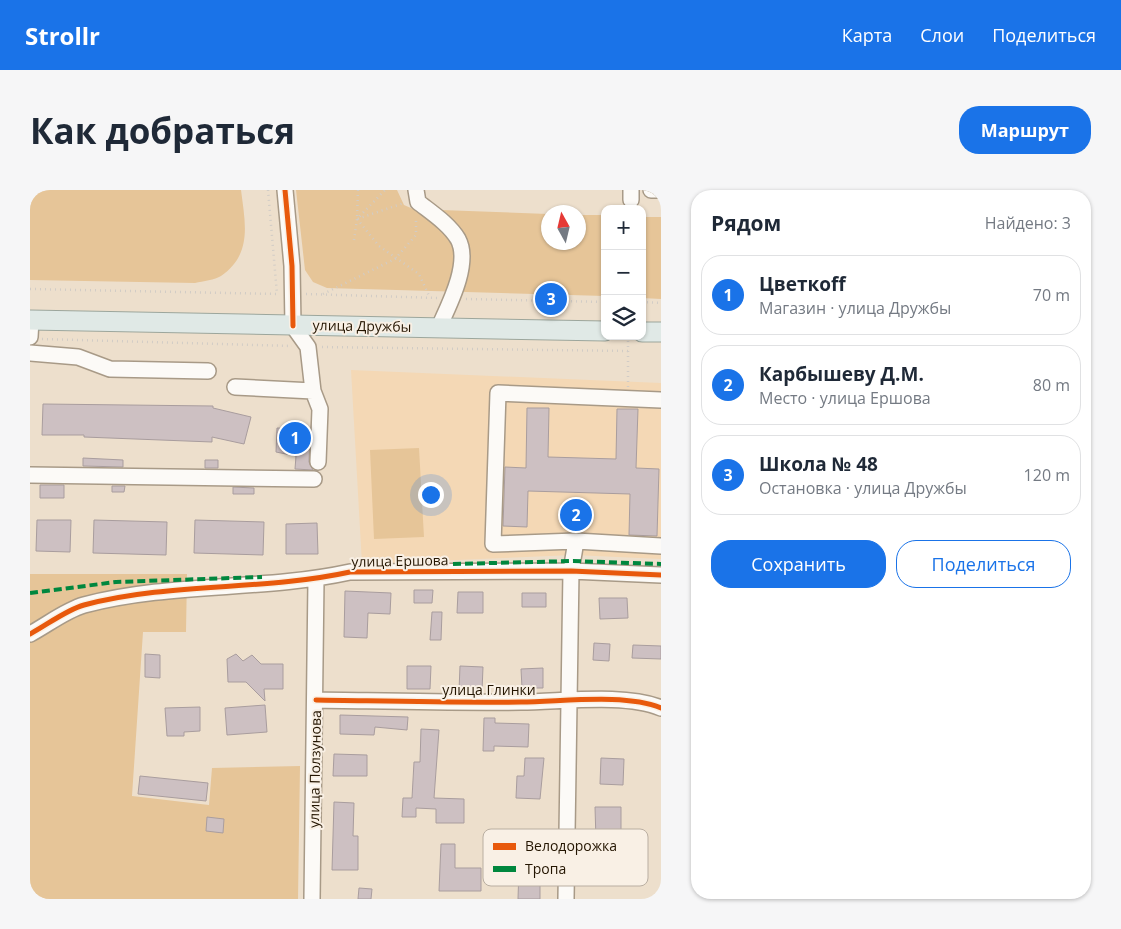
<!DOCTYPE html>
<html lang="ru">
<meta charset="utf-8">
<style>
:root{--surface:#fff;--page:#f6f6f7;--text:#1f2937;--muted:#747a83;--line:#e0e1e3;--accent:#1a73e8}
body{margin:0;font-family:"Open Sans",sans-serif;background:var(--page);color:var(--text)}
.controls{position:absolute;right:15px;top:15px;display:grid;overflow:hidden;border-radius:10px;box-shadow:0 1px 4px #0004}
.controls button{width:45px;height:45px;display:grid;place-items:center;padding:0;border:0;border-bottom:1px solid var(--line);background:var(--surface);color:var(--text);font:25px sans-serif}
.compass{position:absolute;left:511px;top:15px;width:45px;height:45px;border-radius:50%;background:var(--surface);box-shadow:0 1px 4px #0004;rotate:352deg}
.you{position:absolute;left:400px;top:304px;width:18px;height:18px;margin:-12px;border:4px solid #fff;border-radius:50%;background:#1a73e8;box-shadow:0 0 0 8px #1a73e833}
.badge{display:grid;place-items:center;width:32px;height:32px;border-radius:50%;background:var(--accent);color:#fff;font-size:16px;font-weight:700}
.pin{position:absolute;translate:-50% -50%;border:2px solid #fff;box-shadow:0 1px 5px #0006}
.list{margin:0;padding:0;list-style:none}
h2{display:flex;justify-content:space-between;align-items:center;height:65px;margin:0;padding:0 20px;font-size:21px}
h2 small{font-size:16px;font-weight:400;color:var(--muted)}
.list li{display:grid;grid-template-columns:32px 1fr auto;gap:15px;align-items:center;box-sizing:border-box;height:80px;margin:0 10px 10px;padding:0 10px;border:1px solid var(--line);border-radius:20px}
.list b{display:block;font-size:19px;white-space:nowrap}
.list p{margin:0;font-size:16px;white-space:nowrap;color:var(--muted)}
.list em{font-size:16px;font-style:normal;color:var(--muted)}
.actions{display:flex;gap:10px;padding:15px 20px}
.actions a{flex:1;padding:11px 0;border:1px solid var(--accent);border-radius:20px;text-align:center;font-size:18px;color:var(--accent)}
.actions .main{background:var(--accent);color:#fff}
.icon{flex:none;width:28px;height:28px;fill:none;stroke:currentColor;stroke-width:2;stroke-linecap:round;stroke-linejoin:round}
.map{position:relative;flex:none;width:631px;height:709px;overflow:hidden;border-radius:20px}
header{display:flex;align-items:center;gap:30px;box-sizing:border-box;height:70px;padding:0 25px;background:var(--accent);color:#fff}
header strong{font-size:24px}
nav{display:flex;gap:28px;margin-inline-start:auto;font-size:18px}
.intro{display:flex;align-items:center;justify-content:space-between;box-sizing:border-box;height:120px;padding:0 30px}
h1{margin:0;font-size:35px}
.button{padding:12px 22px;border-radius:20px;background:var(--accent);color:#fff;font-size:18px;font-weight:700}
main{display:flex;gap:30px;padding:0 30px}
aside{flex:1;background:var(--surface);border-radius:20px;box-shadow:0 1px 4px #0004}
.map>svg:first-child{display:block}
.built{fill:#f4d8b5}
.green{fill:#e6c598}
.building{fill:#cdc0c2;stroke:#a99d9e}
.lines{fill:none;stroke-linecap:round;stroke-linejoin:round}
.minor-casing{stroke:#a89a87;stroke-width:18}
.major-casing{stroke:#9ca69c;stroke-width:21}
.path{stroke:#d1ccc6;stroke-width:2.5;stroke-dasharray:1 4;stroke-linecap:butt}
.minor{stroke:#fcfaf7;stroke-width:15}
.major{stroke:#e0e9e6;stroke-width:19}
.quiet{stroke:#00873e;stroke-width:4;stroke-dasharray:8 4;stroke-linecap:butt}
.cycleway-casing{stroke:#f9f0e5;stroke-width:8}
.cycleway{stroke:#e8590c;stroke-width:5}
.labels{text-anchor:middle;stroke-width:4;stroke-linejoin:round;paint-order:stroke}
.street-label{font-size:14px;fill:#241501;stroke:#f9f0e5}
.key{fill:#f9f0e5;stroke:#b9aea1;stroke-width:1}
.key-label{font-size:14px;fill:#241501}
</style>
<header>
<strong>Strollr</strong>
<nav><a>Карта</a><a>Слои</a><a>Поделиться</a></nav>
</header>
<div class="intro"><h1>Как добраться</h1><a class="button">Маршрут</a></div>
<main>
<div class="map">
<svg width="631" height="709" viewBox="0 0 631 709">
<rect width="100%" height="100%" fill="#eddfcc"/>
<path class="built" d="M 321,180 L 631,193 L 631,369 L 544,365 L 332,374 Z"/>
<path class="green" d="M 0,0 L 211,0 C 215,32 223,64 191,86 C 185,90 173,91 165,93 L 0,90 Z
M 266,0 L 367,0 L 374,15 L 383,19 L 518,24 L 518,52 L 548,52 L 549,25 L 575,25 L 575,106 L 297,98 L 283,92 L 275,80 Z
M 612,27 L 631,27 L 631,109 L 612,108 Z
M 389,258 L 394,347 L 344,349 L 340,260 Z
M 0,384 L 157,384 L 156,442 L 113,442 L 102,606 L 179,615 L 182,578 L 270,576 L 268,709 L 0,709 Z"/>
<path class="building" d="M 13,214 L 183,216 L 183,218 L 221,227 L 214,254 L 182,247 L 182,252 L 54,247 L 54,245 L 12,245 Z
M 497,218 L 519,218 L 518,267 L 586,269 L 587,219 L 608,219 L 606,278 L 629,279 L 627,346 L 599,345 L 600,304 L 498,301 L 497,337 L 473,336 L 475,277 L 496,278 Z
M 247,238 L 280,239 L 279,272 L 283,280 L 265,279 L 266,266 L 246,262 Z
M 53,268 L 93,270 L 93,277 L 53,276 Z
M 175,270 L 188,270 L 188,278 L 175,278 Z
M 10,295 L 34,295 L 34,308 L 10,308 Z
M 82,296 L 95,296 L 94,302 L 82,302 Z
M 203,297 L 224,298 L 224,304 L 203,304 Z
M 7,330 L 41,330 L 40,362 L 6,361 Z
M 64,330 L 137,332 L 136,365 L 63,363 Z
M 165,330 L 234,332 L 233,365 L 164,363 Z
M 287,333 L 288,364 L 256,364 L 256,334 Z
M 384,400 L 403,400 L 402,413 L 384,413 Z
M 315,401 L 361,403 L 360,424 L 338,423 L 337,448 L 314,447 Z
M 428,402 L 453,402 L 453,423 L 427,423 Z
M 492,403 L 516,403 L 516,417 L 492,417 Z
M 569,408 L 597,408 L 598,428 L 570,429 Z
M 402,422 L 412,422 L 411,450 L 400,450 Z
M 564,453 L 580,454 L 579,471 L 563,470 Z
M 603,455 L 631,456 L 631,469 L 602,468 Z
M 115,464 L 130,465 L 130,488 L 115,487 Z
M 206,464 L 213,471 L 222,465 L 231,474 L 253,474 L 253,499 L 234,499 L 235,511 L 216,492 L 198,492 L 197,469 Z
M 377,476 L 401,476 L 400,499 L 377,499 Z
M 430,476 L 453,477 L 452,501 L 429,501 Z
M 513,478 L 513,498 L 492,498 L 491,479 Z
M 235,515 L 237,542 L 197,545 L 195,518 Z
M 170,517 L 170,541 L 154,542 L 154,546 L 137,546 L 135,518 Z
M 310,525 L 378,527 L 377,540 L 345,537 L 344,545 L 310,544 Z
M 454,528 L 465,528 L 465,533 L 499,534 L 498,557 L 464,556 L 464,561 L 453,561 Z
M 391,539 L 409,540 L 404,608 L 434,609 L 434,633 L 406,633 L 406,619 L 386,618 L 386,627 L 372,627 L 373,608 L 382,608 L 384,572 L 390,572 Z
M 304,564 L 337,565 L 337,586 L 303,586 Z
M 495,568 L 514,568 L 510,609 L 486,608 L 487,586 L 494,586 Z
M 571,568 L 594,569 L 593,595 L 570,594 Z
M 110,586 L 178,593 L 176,611 L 108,604 Z
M 304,612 L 324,613 L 323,646 L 328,646 L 328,680 L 302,680 Z
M 565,617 L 591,617 L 591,650 L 566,650 Z
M 177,627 L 194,629 L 193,643 L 176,641 Z
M 490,645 L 510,645 L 510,709 L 488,709 L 489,677 L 491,677 Z
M 411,654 L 425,654 L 425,678 L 451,678 L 451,701 L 409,701 Z
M 329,698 L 342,699 L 341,709 L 328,709 Z"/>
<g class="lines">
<g class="minor-casing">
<path id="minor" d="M 255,0 L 262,76 L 263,136 L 278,157 L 283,201 L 290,219 L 288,272
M 386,0 L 388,12 C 402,23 419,34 428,49 C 441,73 419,115 409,137
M 621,0 L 631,0
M 601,10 L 601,0
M 0,147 L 1,130
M 0,163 L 48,167 L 80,179 L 178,181
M 205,197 L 283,201
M 631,210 L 468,203 L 463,354 L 546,351 L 631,356
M 0,285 L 284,289
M 0,444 C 17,435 36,420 54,415 C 141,392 233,401 320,382 L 541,381 L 631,385
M 286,510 C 354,511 423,513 491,512 C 531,512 595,503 631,518
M 282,709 L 286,390
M 536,709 L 541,381 L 546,351"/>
</g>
<g class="major-casing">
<path id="major" d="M 0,130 L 575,141
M 612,142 L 631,142"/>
</g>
<path class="path" d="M 238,0 L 247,104
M 328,0 L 327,29 L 374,13
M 327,29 L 349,56 L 389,84 L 400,108
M 324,50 L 327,29 L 355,0
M 0,99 L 248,104
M 276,104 L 408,108
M 293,104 L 365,69 L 386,45 L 386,28
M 436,109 L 575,112
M 612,112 L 631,113
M 12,149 L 262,156
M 292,157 L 598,161
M 598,197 L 598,150"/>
<use href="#minor" class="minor"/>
<use href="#major" class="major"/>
<path class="quiet" d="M 423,374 L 543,371 L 631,374
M 0,403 L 86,392 L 232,387"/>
<g class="cycleway-casing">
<path id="cycleway" d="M 255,0 L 262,76 L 263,136
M 0,444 C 17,435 36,420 54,415 C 141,392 233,401 320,382 L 541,381 L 631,385
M 286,510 C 354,511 423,513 491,512 C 531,512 595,503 631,518"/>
</g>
<use href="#cycleway" class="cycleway"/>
</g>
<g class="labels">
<g class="street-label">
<text transform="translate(332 136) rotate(1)" y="5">улица Дружбы</text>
<text transform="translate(370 371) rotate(-1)" y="5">улица Ершова</text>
<text x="459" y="505">улица Глинки</text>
<text transform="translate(285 579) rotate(-89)" y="5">улица Ползунова</text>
</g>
</g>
<rect x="453" y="639" width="165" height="57" rx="8" class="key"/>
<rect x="463" y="653" width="23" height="7" fill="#e8590c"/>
<rect x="463" y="676" width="23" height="6" fill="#00873e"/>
<g class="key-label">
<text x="495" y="661">Велодорожка</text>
<text x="495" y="684">Тропа</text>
</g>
</svg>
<div class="controls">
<button>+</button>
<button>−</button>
<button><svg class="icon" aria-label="layers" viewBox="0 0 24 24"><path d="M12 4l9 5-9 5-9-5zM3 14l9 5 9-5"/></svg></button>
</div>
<svg class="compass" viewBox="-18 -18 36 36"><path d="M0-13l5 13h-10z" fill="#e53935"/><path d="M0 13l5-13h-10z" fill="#747a83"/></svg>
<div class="you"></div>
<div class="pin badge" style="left:265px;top:248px">1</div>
<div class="pin badge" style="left:546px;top:325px">2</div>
<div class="pin badge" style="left:521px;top:109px">3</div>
</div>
<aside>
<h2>Рядом<small>Найдено: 3</small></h2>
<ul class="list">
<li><span class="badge">1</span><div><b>Цветкоff</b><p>Магазин · улица Дружбы</p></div><em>70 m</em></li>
<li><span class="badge">2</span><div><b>Карбышеву Д.М.</b><p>Место · улица Ершова</p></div><em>80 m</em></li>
<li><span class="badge">3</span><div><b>Школа № 48</b><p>Остановка · улица Дружбы</p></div><em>120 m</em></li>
</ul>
<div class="actions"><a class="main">Сохранить</a><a>Поделиться</a></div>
</aside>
</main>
